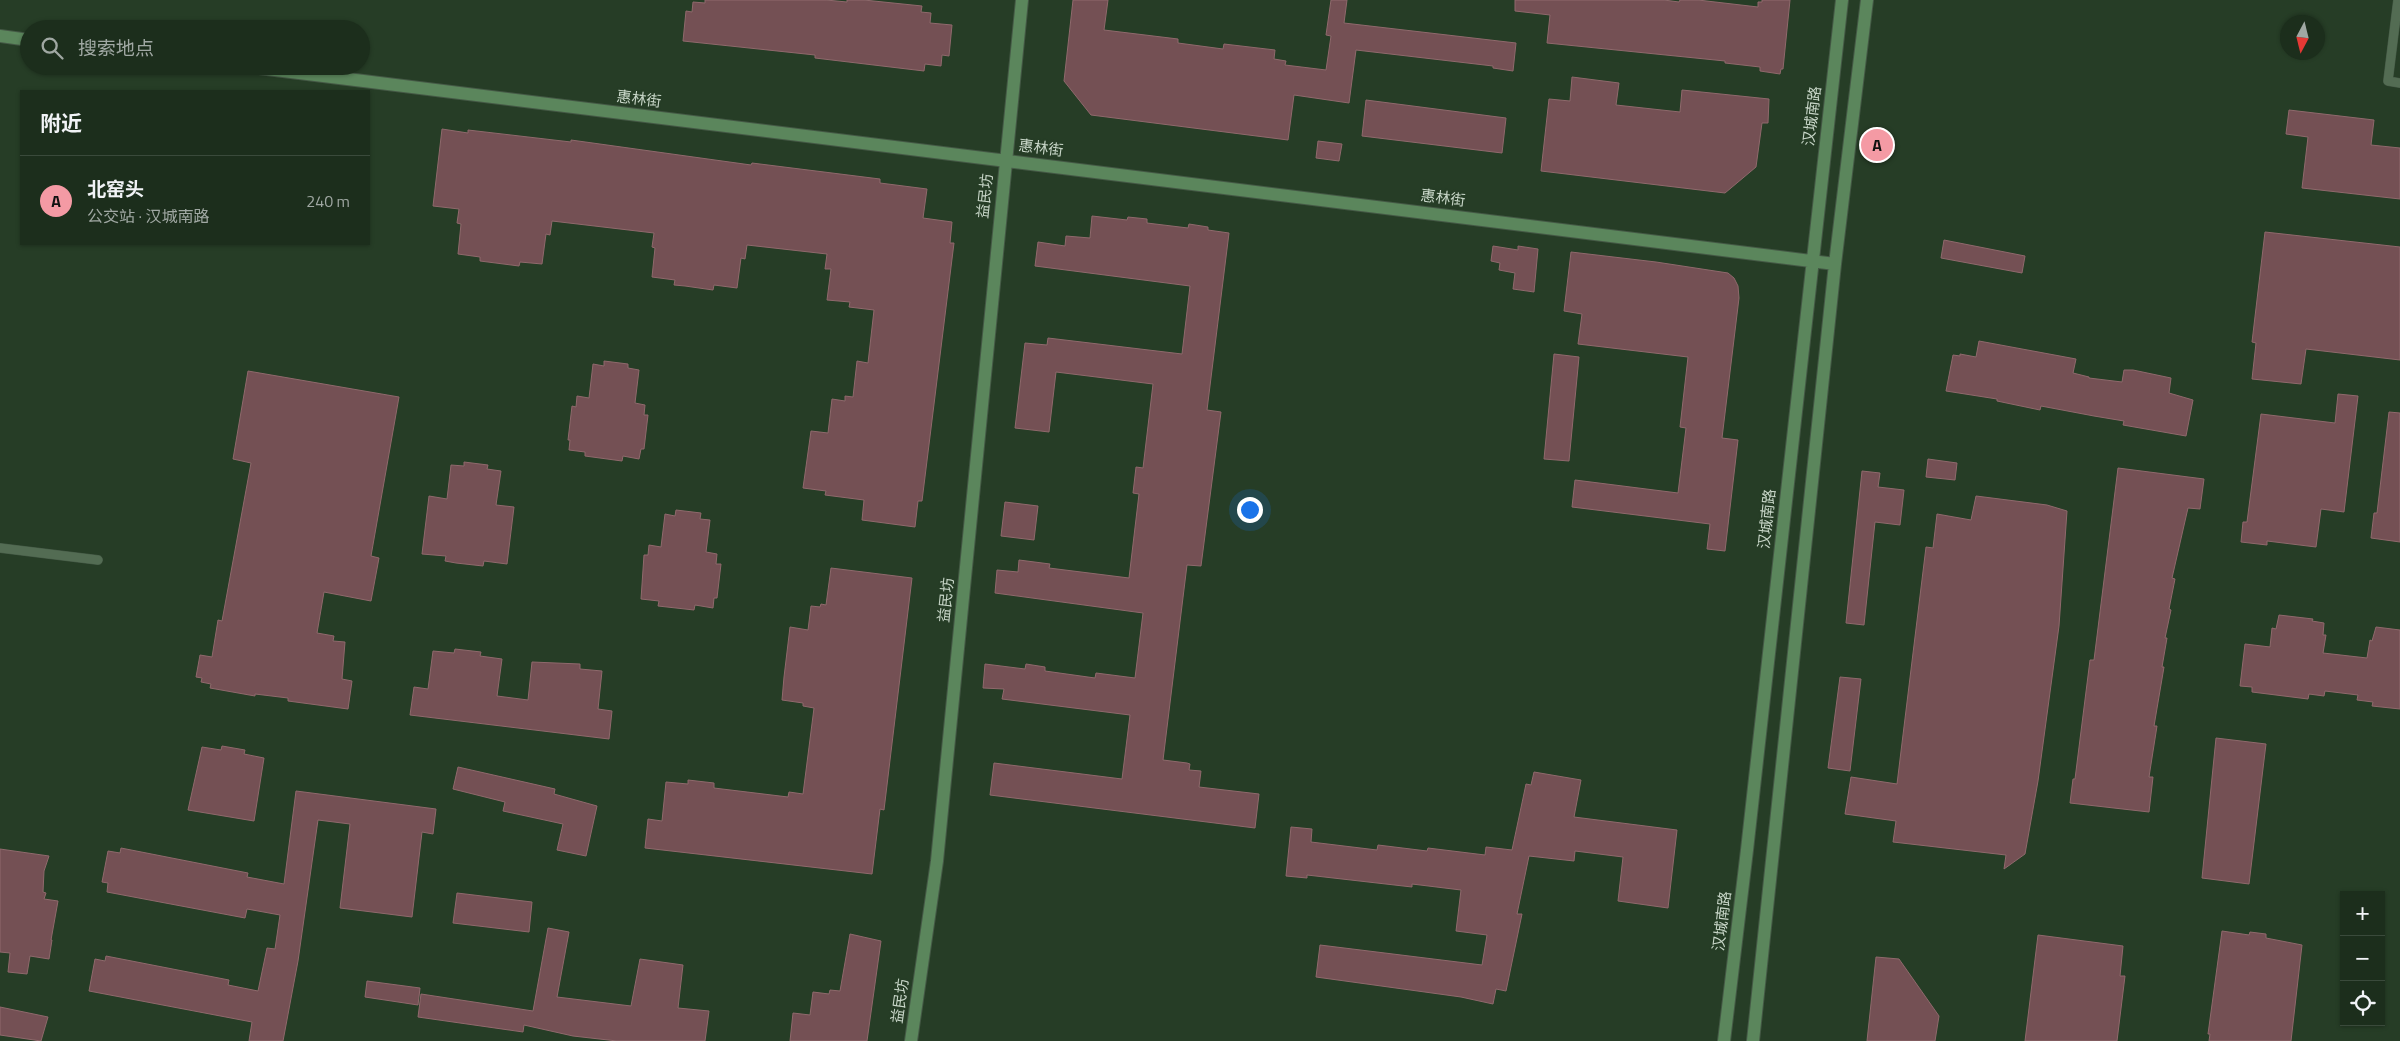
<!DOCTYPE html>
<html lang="zh">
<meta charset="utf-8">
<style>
:root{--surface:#1c2e1c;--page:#293a29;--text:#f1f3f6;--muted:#a0a8a3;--line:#3a4a3b;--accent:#f49aa4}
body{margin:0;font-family:"Titillium Web","Noto Sans SC",sans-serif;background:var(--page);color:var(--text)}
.controls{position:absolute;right:15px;bottom:15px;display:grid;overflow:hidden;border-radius:0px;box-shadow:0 1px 4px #0004}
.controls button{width:45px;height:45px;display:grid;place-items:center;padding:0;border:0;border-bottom:1px solid var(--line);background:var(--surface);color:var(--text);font:25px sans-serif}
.compass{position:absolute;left:2280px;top:15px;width:45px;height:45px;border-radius:50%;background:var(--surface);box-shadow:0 1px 4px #0004;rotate:187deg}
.you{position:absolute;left:1249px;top:509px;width:18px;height:18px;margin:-12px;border:4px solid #fff;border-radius:50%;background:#1a73e8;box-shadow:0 0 0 8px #1a73e833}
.badge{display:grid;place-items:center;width:32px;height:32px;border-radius:50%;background:var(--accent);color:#111;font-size:16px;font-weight:700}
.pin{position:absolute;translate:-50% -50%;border:2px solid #fff;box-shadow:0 1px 5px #0006}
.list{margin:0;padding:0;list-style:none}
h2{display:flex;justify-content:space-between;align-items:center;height:65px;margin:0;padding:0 20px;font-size:21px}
h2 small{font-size:16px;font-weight:400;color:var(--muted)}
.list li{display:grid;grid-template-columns:32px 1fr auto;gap:15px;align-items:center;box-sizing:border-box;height:90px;padding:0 20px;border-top:1px solid var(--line)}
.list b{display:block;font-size:19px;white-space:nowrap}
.list p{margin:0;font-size:16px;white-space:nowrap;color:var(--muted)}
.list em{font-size:16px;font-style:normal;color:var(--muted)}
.icon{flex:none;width:28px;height:28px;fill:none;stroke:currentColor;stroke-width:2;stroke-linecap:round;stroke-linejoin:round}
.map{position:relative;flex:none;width:2400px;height:1041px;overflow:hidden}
.search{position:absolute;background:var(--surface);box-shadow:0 1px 4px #0004;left:20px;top:20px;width:350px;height:55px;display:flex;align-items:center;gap:12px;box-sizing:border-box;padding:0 18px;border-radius:28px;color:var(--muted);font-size:19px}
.panel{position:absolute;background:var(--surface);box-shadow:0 1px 4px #0004;left:20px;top:90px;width:350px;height:155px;border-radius:0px}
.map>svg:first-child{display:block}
.building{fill:#745054;stroke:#8f696c}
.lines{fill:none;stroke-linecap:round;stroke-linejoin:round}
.lane-casing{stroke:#455946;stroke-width:10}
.secondary-casing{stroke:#455946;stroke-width:14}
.lane{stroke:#536c53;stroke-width:9}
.secondary{stroke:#5b865c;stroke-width:12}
.labels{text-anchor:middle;stroke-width:4;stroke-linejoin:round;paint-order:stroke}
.street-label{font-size:15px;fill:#c8d6c8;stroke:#263d26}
</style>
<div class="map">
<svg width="2400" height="1041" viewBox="0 0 2400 1041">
<rect width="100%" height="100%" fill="#263d26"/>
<path class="building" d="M 705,0 L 826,0 L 847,2 L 847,0 L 864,0 L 922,6 L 921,12 L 931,13 L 930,23 L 952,25 L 949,56 L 942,55 L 941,66 L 925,64 L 924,71 L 815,58 L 815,55 L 683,41 L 686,11 L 692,12 L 693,2 L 705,3 Z
M 1073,0 L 1108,0 L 1104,30 L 1178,39 L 1178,43 L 1223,49 L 1224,44 L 1275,50 L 1274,59 L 1286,61 L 1285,65 L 1326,70 L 1331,36 L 1326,35 L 1331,0 L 1347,0 L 1344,23 L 1516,43 L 1513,71 L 1493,68 L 1493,66 L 1356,50 L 1349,103 L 1294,95 L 1288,140 L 1091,115 L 1064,81 Z
M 1515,0 L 1664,0 L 1679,2 L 1680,0 L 1698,0 L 1758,7 L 1758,2 L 1762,2 L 1762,0 L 1790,0 L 1783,69 L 1781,69 L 1780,74 L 1760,71 L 1760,67 L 1725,63 L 1725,61 L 1547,43 L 1550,15 L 1515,11 Z
M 1572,77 L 1619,83 L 1616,105 L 1680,112 L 1682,90 L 1769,99 L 1768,123 L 1762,123 L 1756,167 L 1725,193 L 1541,171 L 1549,99 L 1570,101 Z
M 1366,100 L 1506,118 L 1502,153 L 1362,136 Z
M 2289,110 L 2374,120 L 2371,145 L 2400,148 L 2400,199 L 2302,188 L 2308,137 L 2286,134 Z
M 442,129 L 468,133 L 468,130 L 571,142 L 571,140 L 751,165 L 752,163 L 880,179 L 880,183 L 927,189 L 923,218 L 952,222 L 950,243 L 954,243 L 922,501 L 918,501 L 915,527 L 862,520 L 864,500 L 825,495 L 826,491 L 803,488 L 811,431 L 828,433 L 832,399 L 845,401 L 845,396 L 853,397 L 857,361 L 868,363 L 874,310 L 849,307 L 850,302 L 827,300 L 831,269 L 825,269 L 827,254 L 747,245 L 745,259 L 741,258 L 737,288 L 714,285 L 713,290 L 685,286 L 674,285 L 675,280 L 652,277 L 655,248 L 652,247 L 654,233 L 552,221 L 550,235 L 546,234 L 542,264 L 520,262 L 519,266 L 480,261 L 480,257 L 458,254 L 461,224 L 457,223 L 459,209 L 433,206 Z
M 1318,141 L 1342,144 L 1339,161 L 1316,158 Z
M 1092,216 L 1127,220 L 1128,217 L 1147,219 L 1147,223 L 1188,228 L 1189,224 L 1208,227 L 1208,230 L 1229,233 L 1207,410 L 1221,412 L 1201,566 L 1187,565 L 1163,760 L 1187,763 L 1190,764 L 1189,770 L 1201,771 L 1199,787 L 1259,794 L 1255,828 L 990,795 L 994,763 L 1122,779 L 1130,715 L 1002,699 L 1004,689 L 983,688 L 985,664 L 1025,669 L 1026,664 L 1045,667 L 1045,671 L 1095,678 L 1096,673 L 1135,678 L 1143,613 L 995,593 L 997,570 L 1018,572 L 1019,560 L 1050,564 L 1049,568 L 1129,578 L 1139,494 L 1133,493 L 1136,467 L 1143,468 L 1153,384 L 1056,372 L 1049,432 L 1015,428 L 1025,343 L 1047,345 L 1048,338 L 1182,354 L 1190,286 L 1035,266 L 1038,242 L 1065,246 L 1066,236 L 1090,238 Z
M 2265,232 L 2400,247 L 2400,360 L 2306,349 L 2301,384 L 2252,379 L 2256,343 L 2252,342 Z
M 1944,240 L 2025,256 L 2022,273 L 1941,258 Z
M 1493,246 L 1518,250 L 1518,246 L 1538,249 L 1534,292 L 1513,289 L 1515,273 L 1499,270 L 1500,263 L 1491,261 Z
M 1571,252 L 1656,262 L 1728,273 L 1734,278 L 1738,286 L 1739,298 L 1722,438 L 1738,440 L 1725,551 L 1707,549 L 1710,524 L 1572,507 L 1575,480 L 1678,493 L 1686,428 L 1680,427 L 1688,357 L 1578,344 L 1582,314 L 1564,311 Z
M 1979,341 L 2076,359 L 2073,373 L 2089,377 L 2089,378 L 2122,382 L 2124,370 L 2133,370 L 2171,378 L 2169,393 L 2193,400 L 2186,436 L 2123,425 L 2124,421 L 2094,416 L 2041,406 L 2040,410 L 1997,401 L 1997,399 L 1946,391 L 1953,355 L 1960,356 L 1960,354 L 1976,357 Z
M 1554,354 L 1579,357 L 1569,461 L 1544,459 Z
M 604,361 L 628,364 L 628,368 L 639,370 L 635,403 L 645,405 L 644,415 L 648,415 L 644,449 L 641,449 L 639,459 L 623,456 L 622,461 L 585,456 L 585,452 L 569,450 L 570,440 L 568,440 L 572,406 L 576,407 L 577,396 L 589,398 L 593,364 L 604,366 Z
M 248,371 L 399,397 L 371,556 L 379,558 L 371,601 L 324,592 L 317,633 L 334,636 L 333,641 L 345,642 L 342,679 L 352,681 L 348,709 L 288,701 L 288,698 L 255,694 L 255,696 L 210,688 L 211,684 L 201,682 L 202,678 L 196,677 L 200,655 L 212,657 L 218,620 L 222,621 L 251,463 L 233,459 Z
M 2338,394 L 2358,396 L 2344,512 L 2321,509 L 2316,547 L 2267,541 L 2267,545 L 2241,542 L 2243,522 L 2247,522 L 2261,414 L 2335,423 Z
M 2389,412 L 2400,413 L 2400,542 L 2371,538 L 2374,513 L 2377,513 Z
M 1928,459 L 1957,463 L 1955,480 L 1926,477 Z
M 464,462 L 488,465 L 487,469 L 501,471 L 496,505 L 514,507 L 507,564 L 484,561 L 483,566 L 456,563 L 445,561 L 446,556 L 422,554 L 429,496 L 447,499 L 451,465 L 464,466 Z
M 2118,468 L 2204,479 L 2200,509 L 2188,508 L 2172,578 L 2175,579 L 2169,609 L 2171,610 L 2165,638 L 2167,638 L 2162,667 L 2164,667 L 2154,726 L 2157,726 L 2149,777 L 2153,777 L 2149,812 L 2070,803 L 2073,779 L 2075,779 L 2090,660 L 2094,660 Z
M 1862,471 L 1880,473 L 1878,487 L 1904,490 L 1900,525 L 1875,522 L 1864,625 L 1846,623 Z
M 1976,496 L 2047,505 L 2067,511 L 2059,626 L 2038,781 L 2025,854 L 2004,869 L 2006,855 L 1893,842 L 1896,821 L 1845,814 L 1851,777 L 1897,784 L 1926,547 L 1933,548 L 1937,514 L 1971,520 Z
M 1005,502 L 1038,506 L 1034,540 L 1001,536 Z
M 676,510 L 701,513 L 700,519 L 710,520 L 706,552 L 717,554 L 716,564 L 721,564 L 717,598 L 714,598 L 713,608 L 695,605 L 694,610 L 658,606 L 659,601 L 641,599 L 644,555 L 648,555 L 649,545 L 661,547 L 665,514 L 675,516 Z
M 831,568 L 912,578 L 884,810 L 880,809 L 872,874 L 645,848 L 648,819 L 662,821 L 666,782 L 688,784 L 688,780 L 714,783 L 714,788 L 788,797 L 789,792 L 803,794 L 814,708 L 803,706 L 803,703 L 782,700 L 784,677 L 790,627 L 808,630 L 811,606 L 820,607 L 821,604 L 826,605 Z
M 2279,615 L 2313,619 L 2312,621 L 2324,623 L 2323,635 L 2326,635 L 2323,653 L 2367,658 L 2370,640 L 2372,641 L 2376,627 L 2400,630 L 2400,709 L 2372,706 L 2373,702 L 2357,700 L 2358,695 L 2325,691 L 2324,696 L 2309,694 L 2308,699 L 2252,692 L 2252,687 L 2240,686 L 2245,644 L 2270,647 L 2272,628 L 2276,629 Z
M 455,649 L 481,652 L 480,656 L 502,659 L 497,696 L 528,700 L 532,662 L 580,664 L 580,669 L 602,671 L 598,709 L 612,711 L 609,739 L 410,715 L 414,687 L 428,689 L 433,651 L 454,653 Z
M 1840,677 L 1861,679 L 1850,771 L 1828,768 Z
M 2216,738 L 2266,744 L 2249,884 L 2202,878 Z
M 222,746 L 245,750 L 244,754 L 264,758 L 254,821 L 188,810 L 202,747 L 221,750 Z
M 458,767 L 555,789 L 554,794 L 597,806 L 586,856 L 557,850 L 563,824 L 503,811 L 505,802 L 453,789 Z
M 1534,772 L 1581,780 L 1574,817 L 1677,830 L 1668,908 L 1618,901 L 1623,857 L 1575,851 L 1574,861 L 1529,856 L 1517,914 L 1522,914 L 1506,991 L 1496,989 L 1493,1004 L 1461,997 L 1316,977 L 1320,945 L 1482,965 L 1487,935 L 1456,931 L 1461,890 L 1412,884 L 1412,887 L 1307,875 L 1307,878 L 1286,876 L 1291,827 L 1312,829 L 1311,842 L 1377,850 L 1378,845 L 1427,851 L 1428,848 L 1485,855 L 1486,847 L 1512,850 L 1526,784 L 1531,785 Z
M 296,791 L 436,809 L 433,834 L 422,832 L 412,917 L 340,908 L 350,824 L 318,820 L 298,961 L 283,1041 L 249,1041 L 252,1022 L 89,991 L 95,959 L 105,961 L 106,956 L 229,980 L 228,985 L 258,991 L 267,948 L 275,949 L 280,915 L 247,909 L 245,918 L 107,892 L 108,883 L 102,882 L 108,851 L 120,853 L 121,848 L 248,873 L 247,877 L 284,884 Z
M 0,849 L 49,856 L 44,871 L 43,892 L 46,893 L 44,899 L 58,901 L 51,940 L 52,940 L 49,959 L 30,956 L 27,974 L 8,972 L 10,953 L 0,952 Z
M 457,893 L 532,902 L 529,932 L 453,923 Z
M 548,928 L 569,932 L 557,997 L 631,1006 L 640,959 L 683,965 L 678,1008 L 709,1011 L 705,1041 L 617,1041 L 573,1036 L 524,1025 L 523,1032 L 418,1017 L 421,994 L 533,1011 Z
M 2222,931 L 2249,935 L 2250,932 L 2266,934 L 2266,938 L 2302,945 L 2291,1041 L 2209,1041 L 2210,1034 L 2208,1034 Z
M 850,934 L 881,941 L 867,1041 L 790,1041 L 793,1013 L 810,1015 L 813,992 L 829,994 L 830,990 L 840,991 Z
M 2038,935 L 2123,946 L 2120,976 L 2125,976 L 2117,1041 L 2025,1041 Z
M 1876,957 L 1899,959 L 1939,1016 L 1935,1041 L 1867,1041 Z
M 367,981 L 420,988 L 418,1005 L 365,997 Z
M 0,1007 L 48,1017 L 41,1041 L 0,1035 Z"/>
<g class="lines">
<g class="lane-casing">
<path id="lane" d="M 2398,0 L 2388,81 L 2400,83
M 0,548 L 98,560"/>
</g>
<g class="secondary-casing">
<path id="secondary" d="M 0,36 L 29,40
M 243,66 L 1835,264
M 911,1041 L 937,861 L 1022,0
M 1724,1041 L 1747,850 L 1842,0
M 1753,1041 L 1835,264 L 1867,0"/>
</g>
<use href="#lane" class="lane"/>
<use href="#secondary" class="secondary"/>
</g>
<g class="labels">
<g class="street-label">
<text transform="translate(639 99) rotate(7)" y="5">惠林街</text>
<text transform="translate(1812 116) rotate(-83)" y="5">汉城南路</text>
<text transform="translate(1041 148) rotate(7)" y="5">惠林街</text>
<text transform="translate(985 196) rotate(-84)" y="5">益民坊</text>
<text transform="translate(1443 198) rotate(7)" y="5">惠林街</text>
<text transform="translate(1767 519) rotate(-84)" y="5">汉城南路</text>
<text transform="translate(946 600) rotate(-84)" y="5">益民坊</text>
<text transform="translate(1722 921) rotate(-83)" y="5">汉城南路</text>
<text transform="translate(900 1001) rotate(-82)" y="5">益民坊</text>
</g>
</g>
</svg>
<div class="controls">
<button>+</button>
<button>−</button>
<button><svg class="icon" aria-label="locate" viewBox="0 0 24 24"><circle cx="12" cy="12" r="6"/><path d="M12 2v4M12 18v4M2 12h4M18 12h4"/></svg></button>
</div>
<svg class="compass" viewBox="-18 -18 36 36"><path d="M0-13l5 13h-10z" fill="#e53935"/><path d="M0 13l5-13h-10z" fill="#a0a8a3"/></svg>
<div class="you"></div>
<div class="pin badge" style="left:1877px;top:145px">A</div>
<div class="search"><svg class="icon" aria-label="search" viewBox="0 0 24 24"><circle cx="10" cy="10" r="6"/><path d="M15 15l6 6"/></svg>搜索地点</div>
<section class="panel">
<h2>附近<small></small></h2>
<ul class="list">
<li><span class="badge">A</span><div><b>北窑头</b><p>公交站 · 汉城南路</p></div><em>240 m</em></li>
</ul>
</section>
</div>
